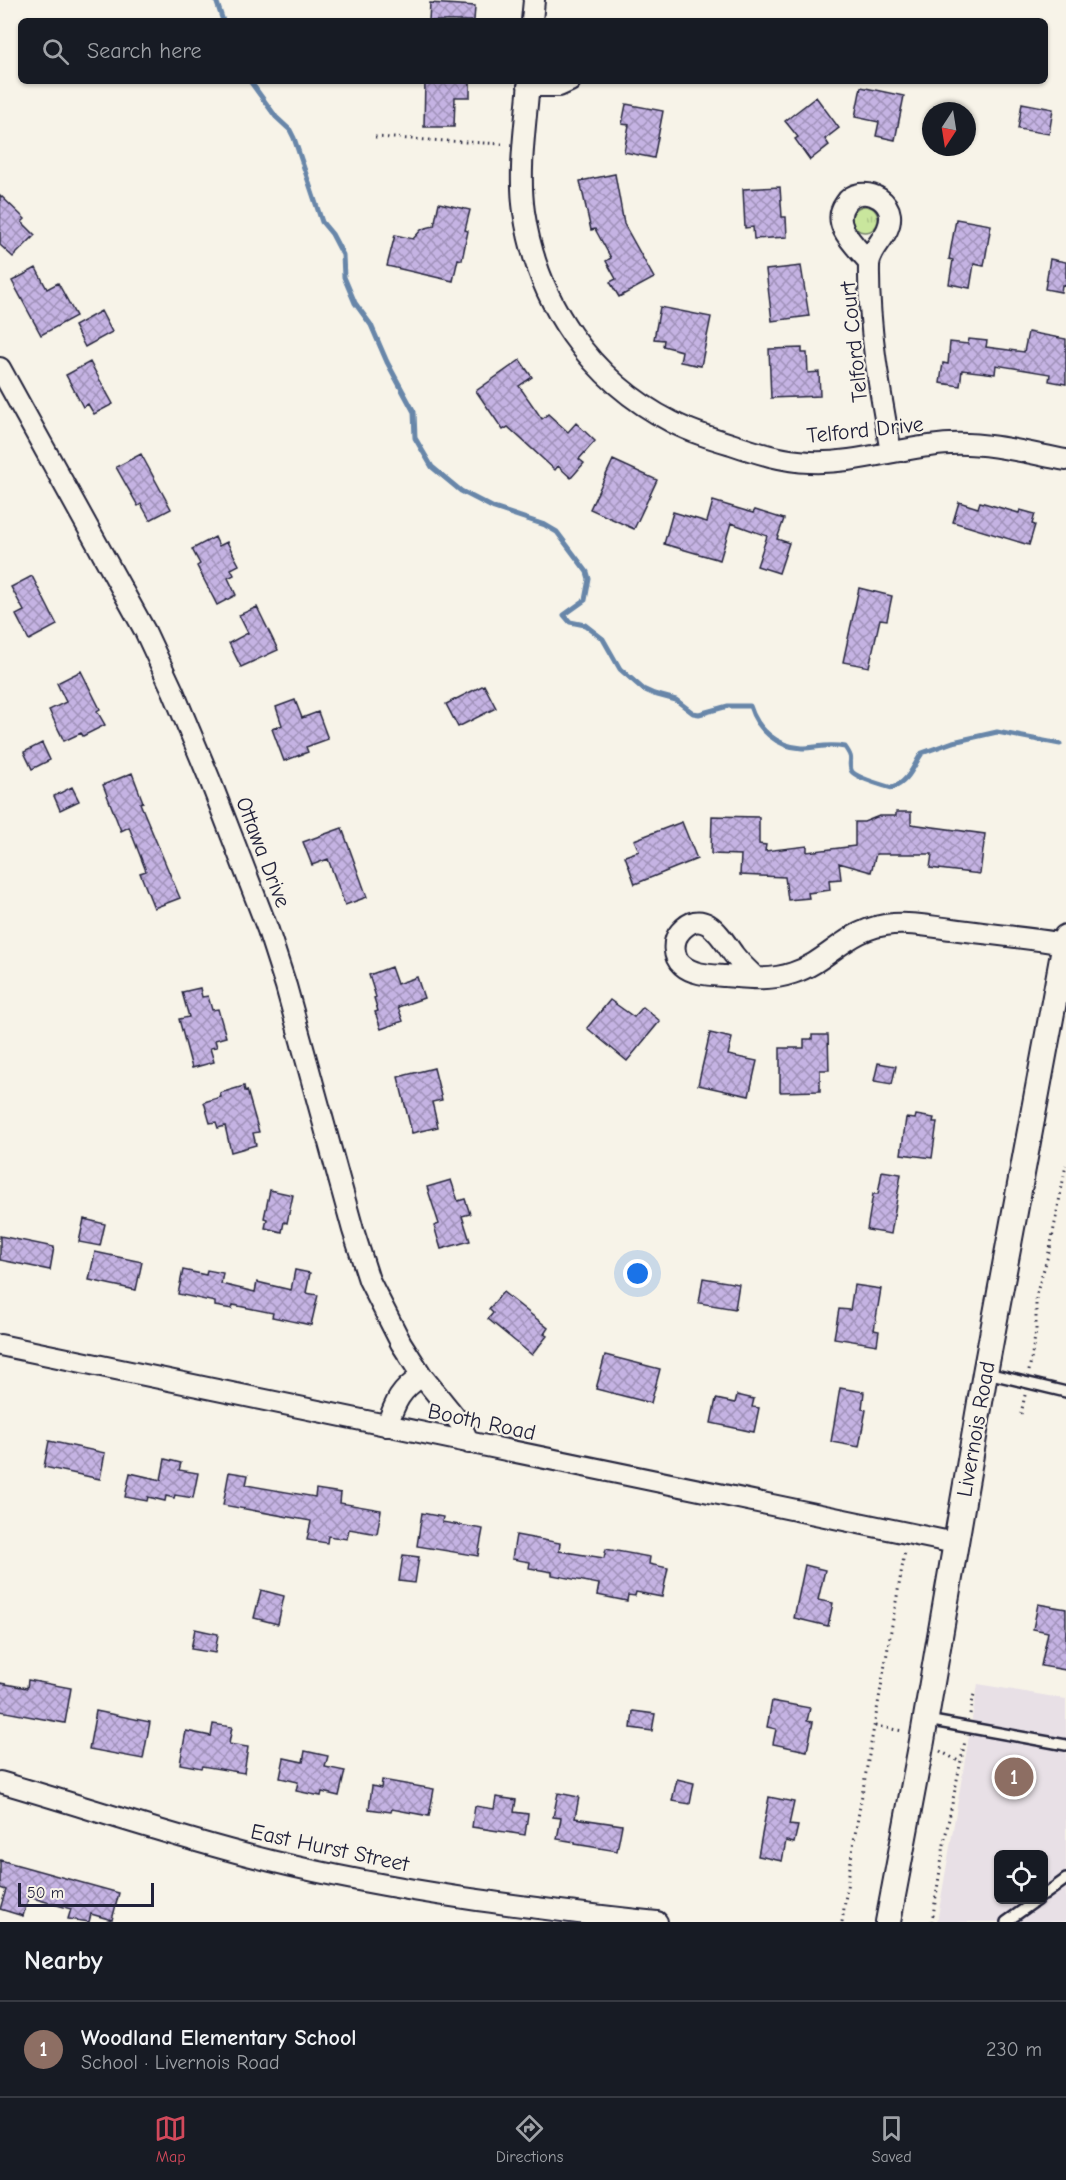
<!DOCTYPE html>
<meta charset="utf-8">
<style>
:root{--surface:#171b24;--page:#20242c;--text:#f1f3f6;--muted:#9ea1a6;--line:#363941;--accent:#d1495b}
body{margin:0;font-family:"Comic Neue",sans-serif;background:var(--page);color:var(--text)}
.controls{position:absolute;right:18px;bottom:18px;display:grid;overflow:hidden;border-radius:9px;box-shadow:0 2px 4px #0004}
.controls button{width:54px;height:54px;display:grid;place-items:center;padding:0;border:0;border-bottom:2px solid var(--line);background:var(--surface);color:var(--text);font:30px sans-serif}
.compass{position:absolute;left:922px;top:102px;width:54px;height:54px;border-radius:50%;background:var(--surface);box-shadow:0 2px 4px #0004;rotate:192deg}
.scale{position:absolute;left:18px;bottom:15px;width:136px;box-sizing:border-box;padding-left:6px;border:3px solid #22223b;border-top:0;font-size:16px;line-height:21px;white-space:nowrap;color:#22223b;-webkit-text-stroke:4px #f7f3e8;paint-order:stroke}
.you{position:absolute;left:638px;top:1274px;width:21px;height:21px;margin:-15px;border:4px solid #fff;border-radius:50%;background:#1a73e8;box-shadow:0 0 0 9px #1a73e833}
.badge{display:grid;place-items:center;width:39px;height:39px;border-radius:50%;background:var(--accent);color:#fff;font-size:20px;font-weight:700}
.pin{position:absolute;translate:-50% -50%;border:3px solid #fff;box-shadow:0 2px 6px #0006}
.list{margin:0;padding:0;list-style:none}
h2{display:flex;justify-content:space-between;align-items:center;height:78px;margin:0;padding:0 24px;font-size:26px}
h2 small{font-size:20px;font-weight:400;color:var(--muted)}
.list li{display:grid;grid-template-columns:39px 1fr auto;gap:18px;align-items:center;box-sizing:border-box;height:96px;padding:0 24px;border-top:2px solid var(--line)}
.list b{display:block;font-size:22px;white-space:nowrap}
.list p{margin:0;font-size:20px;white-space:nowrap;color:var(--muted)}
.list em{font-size:20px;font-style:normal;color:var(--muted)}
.icon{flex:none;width:33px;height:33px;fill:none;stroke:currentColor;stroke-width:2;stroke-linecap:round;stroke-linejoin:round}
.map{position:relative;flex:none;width:1066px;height:1922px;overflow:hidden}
.search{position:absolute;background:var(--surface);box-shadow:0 2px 4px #0004;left:18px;right:18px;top:18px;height:66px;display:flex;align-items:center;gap:15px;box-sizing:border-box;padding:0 21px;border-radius:9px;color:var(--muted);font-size:22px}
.sheet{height:174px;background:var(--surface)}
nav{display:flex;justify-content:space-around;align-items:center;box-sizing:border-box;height:84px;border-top:2px solid var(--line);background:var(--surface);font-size:16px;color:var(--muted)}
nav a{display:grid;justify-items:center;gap:3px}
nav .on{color:var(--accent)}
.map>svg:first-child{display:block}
.built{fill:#e8e0e6;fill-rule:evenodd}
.grass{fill:url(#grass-tufts);stroke:#76846c;stroke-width:1.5}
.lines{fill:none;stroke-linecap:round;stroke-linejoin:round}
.stream{stroke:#6786a9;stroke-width:5}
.building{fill:url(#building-cross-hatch);stroke:#22223b;stroke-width:1.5}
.service-casing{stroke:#22223b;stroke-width:14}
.minor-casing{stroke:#22223b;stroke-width:24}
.tertiary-casing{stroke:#22223b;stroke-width:28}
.path{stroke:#22223b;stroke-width:3;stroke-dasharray:1.5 4.5;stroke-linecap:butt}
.service{stroke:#f7f3e8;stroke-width:9}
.minor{stroke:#f7f3e8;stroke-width:20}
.tertiary{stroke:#f7f3e8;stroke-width:24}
.labels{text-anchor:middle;stroke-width:4.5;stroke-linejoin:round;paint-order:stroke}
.street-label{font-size:22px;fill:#22223b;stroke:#f7f3e8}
</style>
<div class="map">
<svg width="1066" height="1922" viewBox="0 0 1066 1922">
<defs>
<pattern id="grass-tufts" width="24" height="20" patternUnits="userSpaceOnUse" patternTransform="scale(1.5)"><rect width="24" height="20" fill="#c9e69d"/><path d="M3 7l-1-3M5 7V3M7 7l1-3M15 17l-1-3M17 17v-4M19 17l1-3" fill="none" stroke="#acc588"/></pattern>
<pattern id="building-cross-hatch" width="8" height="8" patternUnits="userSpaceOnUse" patternTransform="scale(1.5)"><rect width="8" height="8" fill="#c5b3e3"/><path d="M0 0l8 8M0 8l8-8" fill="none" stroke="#a091b9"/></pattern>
</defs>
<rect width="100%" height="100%" fill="#f7f3e8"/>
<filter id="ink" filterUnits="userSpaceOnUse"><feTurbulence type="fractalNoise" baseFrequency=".0167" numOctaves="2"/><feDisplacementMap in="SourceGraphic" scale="12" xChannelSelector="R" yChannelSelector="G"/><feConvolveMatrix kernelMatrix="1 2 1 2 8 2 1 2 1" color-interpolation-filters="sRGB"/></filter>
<g filter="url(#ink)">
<path class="built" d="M 978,1684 L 1066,1699 L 1066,1922 L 937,1922 ZM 998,1854 L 1044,1854 L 1044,1900 L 998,1900 Z"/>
<path class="grass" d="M852 219a13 13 0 1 1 26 0a13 13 0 1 1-26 0Z"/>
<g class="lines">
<path class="stream" d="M 216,0 L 223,21
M 250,81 L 276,117 L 290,130 L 294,138 L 322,222 L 332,234 L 343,255 L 344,277 L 355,303 L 371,325 L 387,362 L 414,412 L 415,438 L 432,467 L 461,491 L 494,508 L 545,525 L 557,532 L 587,572 L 589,579 L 585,600 L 564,615 L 570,622 L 585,625 L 603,639 L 620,669 L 643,689 L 654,694 L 676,700 L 693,713 L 699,714 L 728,706 L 750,706 C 757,729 777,747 802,748 C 818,748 826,743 845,747 C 855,761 848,759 851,770 C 853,777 885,786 892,788 C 909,782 913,766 922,753 L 953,742 L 997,732 L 1060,744"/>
</g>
<path class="building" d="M 430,3 L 475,6 L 474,21 L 429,21 Z
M 425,81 L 470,81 L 470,97 L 455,97 L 454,127 L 424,127 Z
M 861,87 L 904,96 L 895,140 L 876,136 L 879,122 L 855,117 Z
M 816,97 L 839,128 L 825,139 L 829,145 L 810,160 L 795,139 L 798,137 L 785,121 Z
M 1022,103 L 1053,109 L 1049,134 L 1018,129 Z
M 626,104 L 663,111 L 654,158 L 624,152 L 629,125 L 622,124 Z
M 615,174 L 624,224 L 654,278 L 619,297 L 610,282 L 616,279 L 606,261 L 611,258 L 595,229 L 591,230 L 580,181 Z
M 780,187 L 782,217 L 786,217 L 787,237 L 754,239 L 753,227 L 745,228 L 743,189 Z
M 0,195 L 25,219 L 22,222 L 35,235 L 13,257 L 0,245 Z
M 439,203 L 470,210 L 465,230 L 468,231 L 462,260 L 458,259 L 453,281 L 387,266 L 395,235 L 413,239 L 422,229 L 434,226 Z
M 956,219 L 991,225 L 984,266 L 974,264 L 970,288 L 949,284 L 953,260 L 949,259 Z
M 1050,259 L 1066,262 L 1066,286 L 1062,285 L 1061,292 L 1045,289 Z
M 801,266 L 809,316 L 772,321 L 766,270 Z
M 36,268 L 47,289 L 58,283 L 76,316 L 41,335 L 12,281 Z
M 660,307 L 711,317 L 701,366 L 680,362 L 682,351 L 663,346 L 664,340 L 654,339 Z
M 101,311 L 112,332 L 85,347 L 74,326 Z
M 1028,332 L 1066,339 L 1066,384 L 1049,381 L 1050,374 L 996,365 L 995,374 L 962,370 L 960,386 L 940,383 L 943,363 L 948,364 L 950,342 L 968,344 L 969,339 L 987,341 L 986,347 L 1024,352 Z
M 802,348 L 802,353 L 807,353 L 808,373 L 819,372 L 820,396 L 771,398 L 769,349 Z
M 520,360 L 532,377 L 519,386 L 542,419 L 548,414 L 568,432 L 576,423 L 595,441 L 579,459 L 584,463 L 571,478 L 558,466 L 555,470 L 508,427 L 503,430 L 476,391 Z
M 90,362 L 113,404 L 94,414 L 88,404 L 83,407 L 66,375 Z
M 141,454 L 171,509 L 150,520 L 141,504 L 138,506 L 116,467 Z
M 613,460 L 657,480 L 634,529 L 590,509 Z
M 713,501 L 753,513 L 755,510 L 784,519 L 777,539 L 789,543 L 779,573 L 757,566 L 767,536 L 731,523 L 720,560 L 664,544 L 673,512 L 707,522 Z
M 959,502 L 978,508 L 980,502 L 1019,513 L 1020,510 L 1035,514 L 1032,524 L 1035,525 L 1029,545 L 953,522 Z
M 215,537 L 219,546 L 227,542 L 239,565 L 231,569 L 234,575 L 228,578 L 236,595 L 217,605 L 197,566 L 200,564 L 192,549 Z
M 32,576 L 57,625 L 29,640 L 16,615 L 24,611 L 11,587 Z
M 859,588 L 892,596 L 887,620 L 880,619 L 869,667 L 843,662 Z
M 257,607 L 278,650 L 241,667 L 229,643 L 248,633 L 239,615 Z
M 81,671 L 100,709 L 97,711 L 105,725 L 83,736 L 81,733 L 64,741 L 49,710 L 66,702 L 57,683 Z
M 484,685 L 496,708 L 458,727 L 446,704 Z
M 295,700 L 302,718 L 318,712 L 328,739 L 306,747 L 308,752 L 284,761 L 272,729 L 282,725 L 276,707 Z
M 42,743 L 50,760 L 32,769 L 24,752 Z
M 132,773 L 143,802 L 140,803 L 180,898 L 154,908 L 140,873 L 146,871 L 129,827 L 121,831 L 103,785 Z
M 72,787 L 79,801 L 60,810 L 54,796 Z
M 896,812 L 911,812 L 911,824 L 985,834 L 980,874 L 930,868 L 932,854 L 876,854 L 871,872 L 839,863 L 841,879 L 829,880 L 830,890 L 808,893 L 809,898 L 788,900 L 785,877 L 740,875 L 741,855 L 711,854 L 712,816 L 759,817 L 759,844 L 766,845 L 765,851 L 807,846 L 807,852 L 855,846 L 855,822 L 864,822 L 879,816 L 896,816 Z
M 682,822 L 697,859 L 635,884 L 625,856 L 639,851 L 634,840 Z
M 342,828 L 367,897 L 345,905 L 328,859 L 312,865 L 303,842 Z
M 391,967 L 397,984 L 417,977 L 424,998 L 398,1007 L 403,1021 L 381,1029 L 375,1012 L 378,1011 L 374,998 L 376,997 L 369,975 Z
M 200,988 L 202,997 L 208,996 L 212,1010 L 218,1009 L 226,1037 L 215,1040 L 217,1047 L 210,1048 L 214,1062 L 192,1068 L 179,1019 L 189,1017 L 182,992 Z
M 610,1000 L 634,1017 L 643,1007 L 660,1021 L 627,1061 L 587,1028 Z
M 710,1033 L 732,1038 L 728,1055 L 757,1061 L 749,1096 L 698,1085 Z
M 812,1035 L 828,1035 L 829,1070 L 820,1070 L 820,1091 L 780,1092 L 780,1048 L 804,1048 L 804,1039 L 812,1039 Z
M 878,1063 L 896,1066 L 892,1084 L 874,1081 Z
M 434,1068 L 442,1100 L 432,1102 L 438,1127 L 412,1133 L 398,1077 Z
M 244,1086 L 245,1091 L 247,1090 L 259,1132 L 253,1133 L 256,1145 L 231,1152 L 225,1126 L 218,1128 L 216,1122 L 210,1123 L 204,1102 L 221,1097 L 220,1093 Z
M 916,1115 L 934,1118 L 933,1122 L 937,1122 L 932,1158 L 901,1154 L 906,1118 L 915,1119 Z
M 882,1171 L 901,1174 L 891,1234 L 867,1230 L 873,1194 L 878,1194 Z
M 451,1180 L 458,1201 L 465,1199 L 470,1214 L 462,1216 L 470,1241 L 441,1249 L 434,1226 L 439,1224 L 427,1187 Z
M 270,1190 L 293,1195 L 287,1223 L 284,1222 L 282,1232 L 265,1228 L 267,1219 L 264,1218 Z
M 84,1219 L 105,1224 L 100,1246 L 79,1242 Z
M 0,1236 L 54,1247 L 50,1270 L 0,1260 Z
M 95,1252 L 142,1262 L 136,1290 L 89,1280 Z
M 183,1270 L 206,1275 L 207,1270 L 223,1273 L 221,1284 L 255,1292 L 257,1282 L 291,1290 L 295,1270 L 310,1273 L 306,1293 L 318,1295 L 311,1325 L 272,1317 L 273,1313 L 233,1305 L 232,1309 L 215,1306 L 215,1302 L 178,1294 Z
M 703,1278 L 739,1284 L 735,1309 L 699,1303 Z
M 854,1285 L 881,1289 L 874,1330 L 879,1331 L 877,1345 L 834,1338 L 839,1309 L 850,1310 Z
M 503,1292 L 548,1328 L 544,1334 L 547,1336 L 532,1355 L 488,1319 L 493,1313 L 489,1309 Z
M 605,1355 L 660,1369 L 651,1403 L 596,1389 Z
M 840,1388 L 864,1392 L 862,1409 L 866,1410 L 859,1447 L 831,1442 Z
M 737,1395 L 754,1399 L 752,1407 L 759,1408 L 754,1432 L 711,1423 L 716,1399 L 735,1403 Z
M 49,1441 L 105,1453 L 100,1479 L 44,1467 Z
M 165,1459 L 181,1463 L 179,1470 L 198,1473 L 193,1498 L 175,1495 L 174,1498 L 166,1496 L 165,1501 L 148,1497 L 147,1501 L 125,1497 L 130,1473 L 161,1480 Z
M 229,1472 L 248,1475 L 246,1485 L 315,1497 L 316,1489 L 341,1493 L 340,1503 L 381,1510 L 377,1534 L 349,1529 L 347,1539 L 328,1536 L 327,1543 L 307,1540 L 311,1521 L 223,1505 Z
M 422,1513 L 443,1517 L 442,1522 L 483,1529 L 478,1556 L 417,1546 Z
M 516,1535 L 560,1543 L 559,1551 L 604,1558 L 606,1549 L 650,1557 L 649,1564 L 668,1568 L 662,1597 L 636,1592 L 635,1596 L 628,1595 L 627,1601 L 597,1595 L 599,1584 L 552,1575 L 552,1572 L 529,1568 L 530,1562 L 512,1559 Z
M 403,1555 L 419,1557 L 415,1583 L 399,1581 Z
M 805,1565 L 825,1570 L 818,1600 L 833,1603 L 828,1626 L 794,1618 Z
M 261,1590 L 284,1596 L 278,1624 L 254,1618 Z
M 1038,1604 L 1066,1609 L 1066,1670 L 1041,1666 L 1048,1632 L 1033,1629 Z
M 195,1629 L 218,1634 L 215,1653 L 191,1649 Z
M 28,1680 L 71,1688 L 65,1723 L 0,1711 L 0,1683 L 27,1688 Z
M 772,1701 L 810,1708 L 807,1721 L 813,1722 L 807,1751 L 773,1744 L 776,1729 L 767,1727 Z
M 96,1711 L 150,1722 L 143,1759 L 89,1749 Z
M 633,1711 L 655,1714 L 652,1731 L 631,1728 Z
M 213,1724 L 232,1727 L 229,1744 L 248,1747 L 244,1773 L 202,1766 L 201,1768 L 180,1764 L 186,1731 L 211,1736 Z
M 305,1751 L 328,1756 L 325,1767 L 345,1771 L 339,1796 L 322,1792 L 321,1796 L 296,1791 L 298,1782 L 280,1778 L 284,1758 L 303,1762 Z
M 677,1779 L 694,1783 L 690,1804 L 672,1801 Z
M 382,1780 L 434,1789 L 429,1816 L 392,1809 L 391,1812 L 369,1809 L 372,1786 L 381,1788 Z
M 558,1793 L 579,1797 L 575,1818 L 622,1825 L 617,1851 L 575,1844 L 575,1842 L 557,1839 L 561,1818 L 553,1817 Z
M 496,1797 L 516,1800 L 514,1812 L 528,1814 L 525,1835 L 472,1827 L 475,1806 L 494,1809 Z
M 769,1797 L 794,1802 L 789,1825 L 798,1826 L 794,1843 L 786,1841 L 782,1861 L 758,1856 Z
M 0,1860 L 119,1893 L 112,1920 L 91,1914 L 89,1922 L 68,1919 L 71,1909 L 29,1897 L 23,1916 L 0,1909 L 6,1890 L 0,1888 Z"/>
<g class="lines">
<g class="service-casing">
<path id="service" d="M 987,1373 L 1066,1392
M 927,1720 L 1066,1745
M 1044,1895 L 1066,1879
M 1006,1922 L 1037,1900"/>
</g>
<g class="minor-casing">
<path id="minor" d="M 532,21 L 534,0
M 529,81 C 526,124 518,169 524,212 C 537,302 590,380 672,422 C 691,432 711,438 731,444 C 757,453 783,461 810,462 C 858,464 903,446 950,444 C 988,442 1028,453 1066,460
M 528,86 L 559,86 L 570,81
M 869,262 C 856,246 830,225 845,204 C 848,199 853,195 860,194 C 874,192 888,201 890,215 C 892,235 870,247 869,265 C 868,328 880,391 891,452
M 0,368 L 145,631 L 173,691 L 210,780 L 268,930 L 286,986 L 353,1230 L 369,1280 L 401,1343 L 422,1376 L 460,1423 L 469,1443
M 756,978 C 749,971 741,964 734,955 C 722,939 704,904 680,932 C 672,941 673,957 682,965 C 693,975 711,975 725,976 C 748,978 770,981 793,973 C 830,961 848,927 893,924 C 912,922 933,927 952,929 C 990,934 1027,938 1065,944
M 0,1345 L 955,1543
M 387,1426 C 395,1402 400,1390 422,1376
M 0,1782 C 90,1808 180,1839 271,1861 C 398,1892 528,1908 657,1922"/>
</g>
<g class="tertiary-casing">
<path id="tertiary" d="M 888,1922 L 922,1741 L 985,1373 L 1066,937"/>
</g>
<path class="path" d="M 375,137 L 502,144
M 1029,1371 L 1036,1331 L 1036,1295 L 1050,1249 L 1066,1165
M 1021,1414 L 1025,1395
M 970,1714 L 974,1694
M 875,1726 L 903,1731
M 940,1751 L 960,1762
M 842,1922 L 853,1846 L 905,1551
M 932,1922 L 945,1838 L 965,1741"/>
<use href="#service" class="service"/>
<use href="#minor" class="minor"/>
<use href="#tertiary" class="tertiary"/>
</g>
</g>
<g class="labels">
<g class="street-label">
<text transform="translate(853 342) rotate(-96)" y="8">Telford Court</text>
<text transform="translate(865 429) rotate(-6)" y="8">Telford Drive</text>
<text transform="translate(264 852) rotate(69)" y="8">Ottawa Drive</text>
<text transform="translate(482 1421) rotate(12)" y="8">Booth Road</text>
<text transform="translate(975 1429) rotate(-80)" y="8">Livernois Road</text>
<text transform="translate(330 1847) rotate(12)" y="8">East Hurst Street</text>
</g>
</g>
</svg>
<div class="controls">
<button><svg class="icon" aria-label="locate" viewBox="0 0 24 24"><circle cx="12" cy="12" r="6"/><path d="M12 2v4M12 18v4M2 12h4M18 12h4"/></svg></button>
</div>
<svg class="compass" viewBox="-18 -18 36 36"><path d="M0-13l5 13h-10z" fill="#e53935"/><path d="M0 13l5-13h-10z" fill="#9ea1a6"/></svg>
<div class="scale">50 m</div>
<div class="you"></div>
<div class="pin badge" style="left:1014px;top:1777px;background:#8d6e63">1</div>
<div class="search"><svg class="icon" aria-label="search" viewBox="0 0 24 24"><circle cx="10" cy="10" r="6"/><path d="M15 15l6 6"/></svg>Search here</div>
</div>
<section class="sheet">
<h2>Nearby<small></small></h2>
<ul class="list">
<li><span class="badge" style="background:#8d6e63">1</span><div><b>Woodland Elementary School</b><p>School · Livernois Road</p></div><em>230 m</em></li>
</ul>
</section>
<nav>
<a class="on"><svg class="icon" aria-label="map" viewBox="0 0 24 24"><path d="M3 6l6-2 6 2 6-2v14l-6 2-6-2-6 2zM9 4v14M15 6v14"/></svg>Map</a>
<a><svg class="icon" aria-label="directions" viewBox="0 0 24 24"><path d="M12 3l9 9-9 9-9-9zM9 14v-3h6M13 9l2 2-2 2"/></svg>Directions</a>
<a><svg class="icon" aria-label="saved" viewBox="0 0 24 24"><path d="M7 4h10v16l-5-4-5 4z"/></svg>Saved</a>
</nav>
